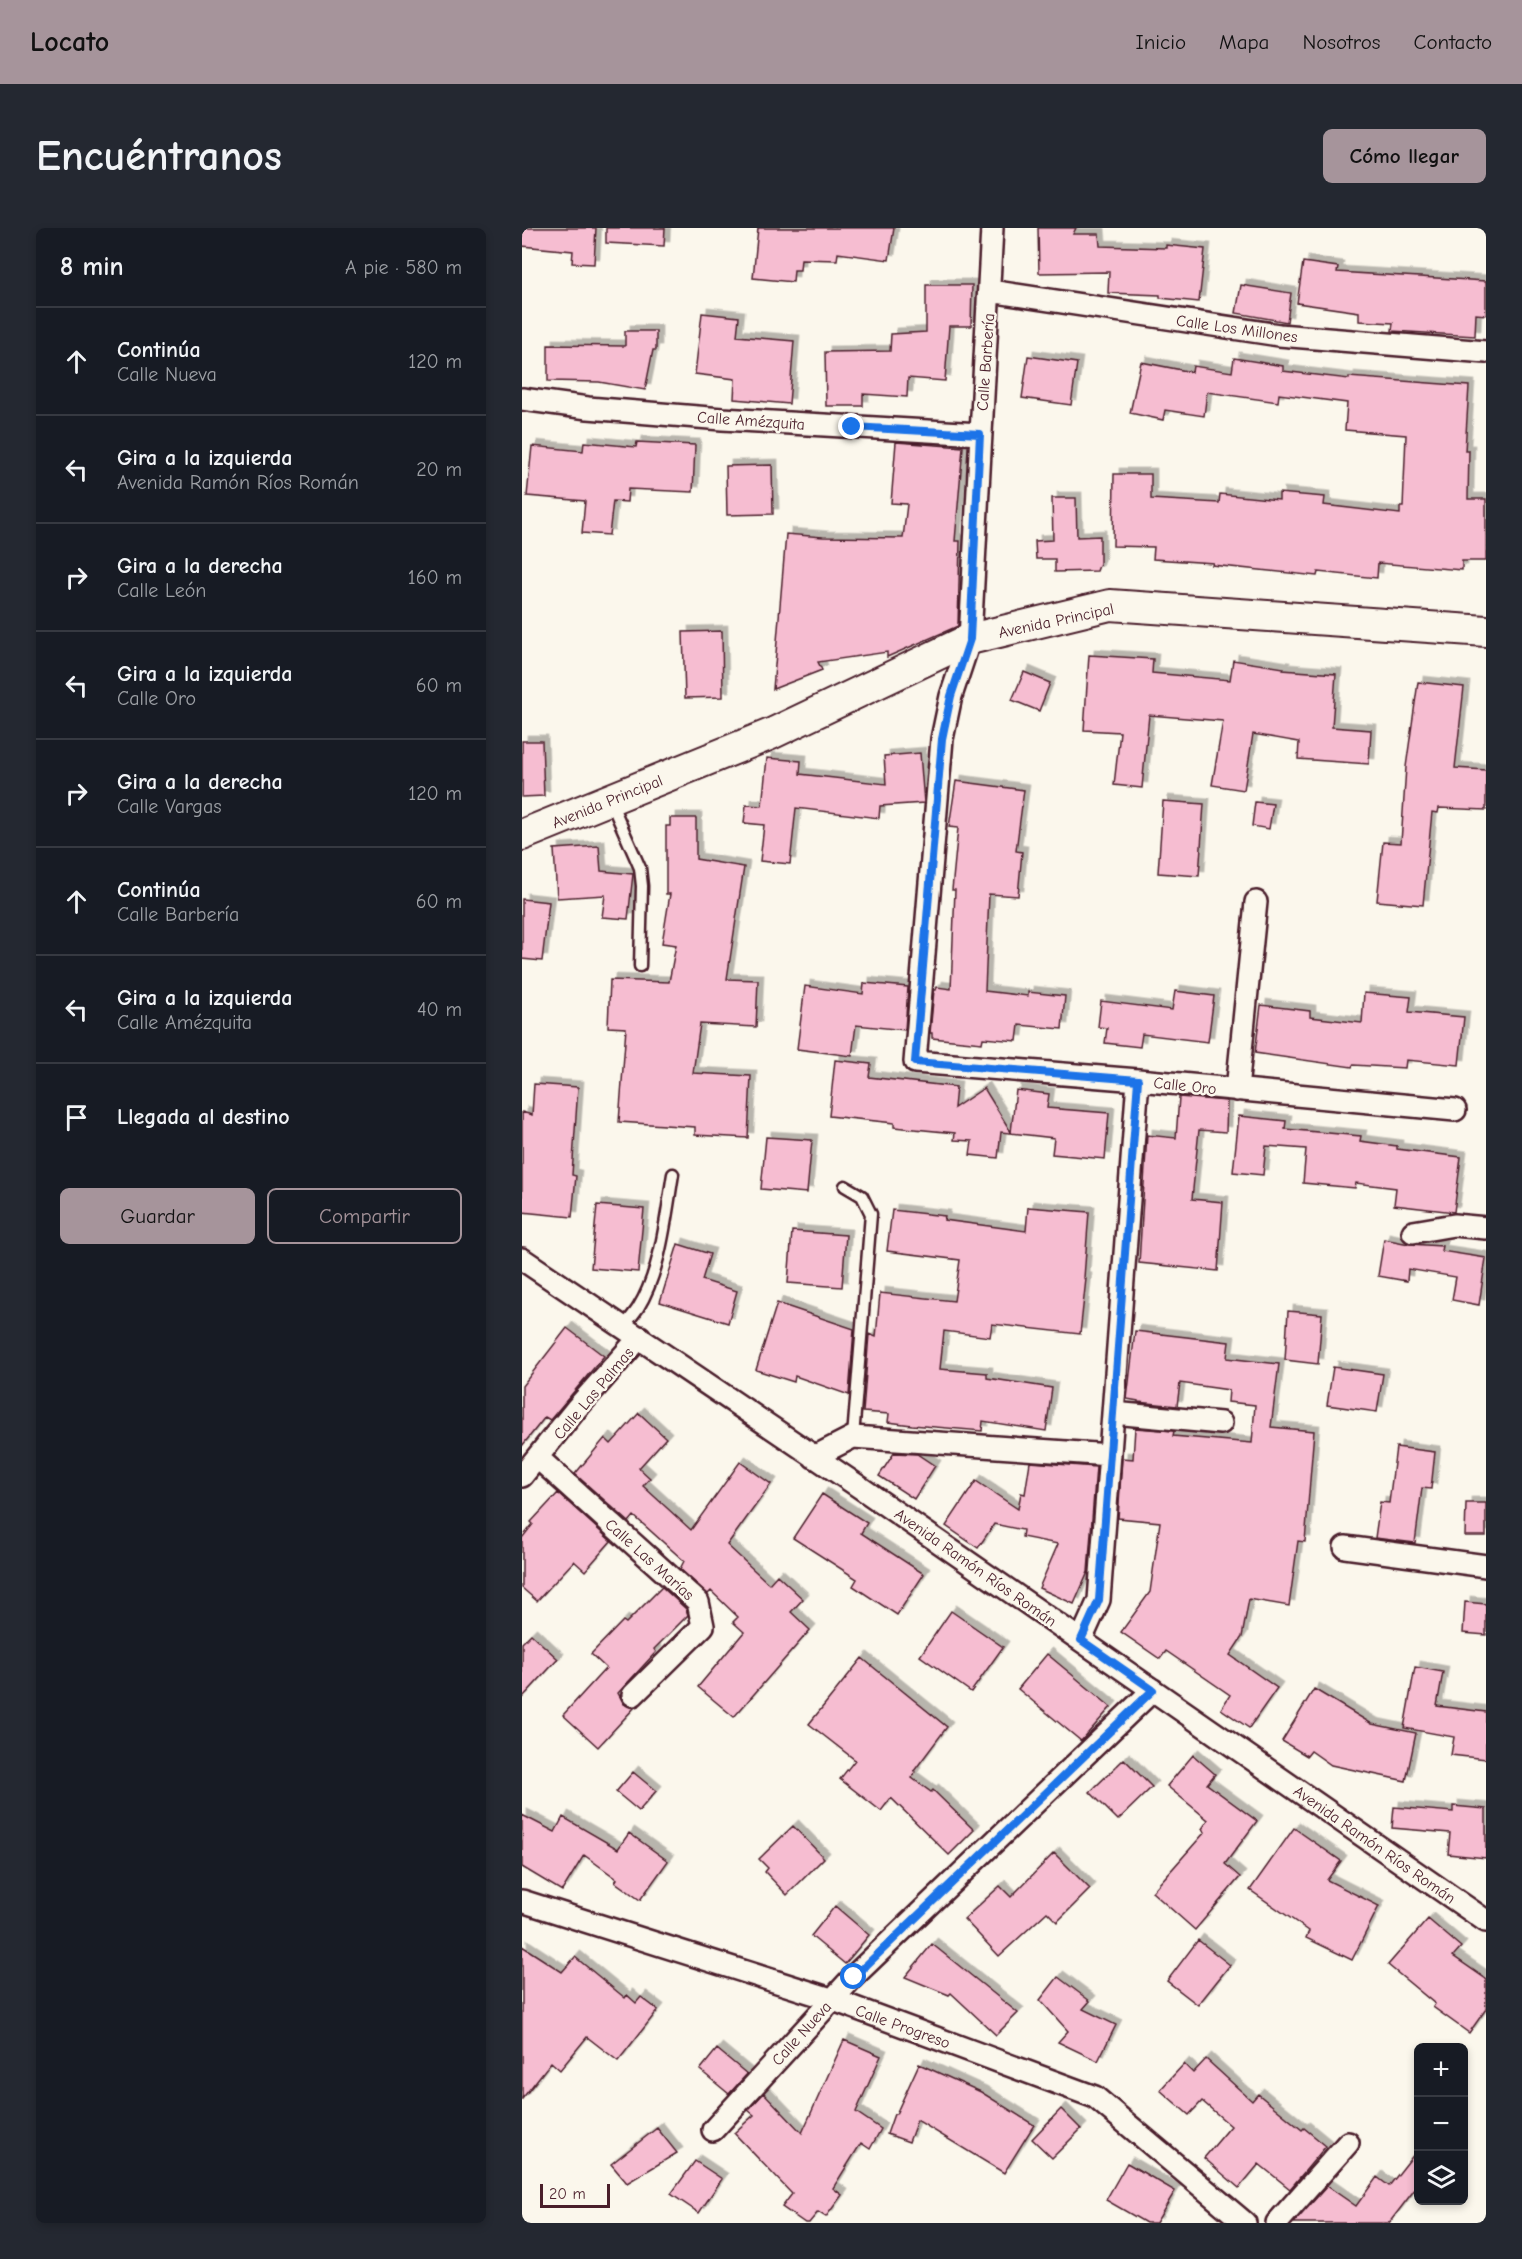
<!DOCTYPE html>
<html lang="es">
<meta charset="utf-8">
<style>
:root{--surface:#171b24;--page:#242831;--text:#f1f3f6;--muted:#9ea1a6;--line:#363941;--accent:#a6949b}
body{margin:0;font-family:"Comic Neue",sans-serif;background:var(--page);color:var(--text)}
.controls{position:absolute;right:18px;bottom:18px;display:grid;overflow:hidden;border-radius:9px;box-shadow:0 3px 9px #0003}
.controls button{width:54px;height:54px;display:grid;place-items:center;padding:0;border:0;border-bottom:2px solid var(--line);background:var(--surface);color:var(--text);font:30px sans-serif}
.scale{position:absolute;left:18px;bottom:15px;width:70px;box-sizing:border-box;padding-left:6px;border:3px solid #4a1f2b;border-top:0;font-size:16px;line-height:21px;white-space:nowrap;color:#4a1f2b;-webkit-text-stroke:4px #fbf7ec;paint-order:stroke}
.stop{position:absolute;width:18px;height:18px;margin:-14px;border:4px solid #1a73e8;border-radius:50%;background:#fff}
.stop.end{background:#1a73e8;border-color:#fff;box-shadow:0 2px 6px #0008}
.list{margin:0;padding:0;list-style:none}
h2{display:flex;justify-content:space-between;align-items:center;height:78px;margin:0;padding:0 24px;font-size:26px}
h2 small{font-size:20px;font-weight:400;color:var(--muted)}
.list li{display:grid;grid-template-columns:39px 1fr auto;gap:18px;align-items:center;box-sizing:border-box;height:108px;padding:0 24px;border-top:2px solid var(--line)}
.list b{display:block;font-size:22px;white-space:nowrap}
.list p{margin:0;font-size:20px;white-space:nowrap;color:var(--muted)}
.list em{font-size:20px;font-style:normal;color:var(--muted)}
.actions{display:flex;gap:12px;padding:18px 24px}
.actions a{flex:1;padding:14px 0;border:2px solid var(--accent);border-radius:9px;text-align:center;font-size:21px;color:var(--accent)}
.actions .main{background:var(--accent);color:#111}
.icon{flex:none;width:33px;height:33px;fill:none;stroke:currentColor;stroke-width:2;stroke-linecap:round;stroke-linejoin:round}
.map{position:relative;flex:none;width:964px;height:1995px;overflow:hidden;border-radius:9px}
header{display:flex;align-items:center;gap:36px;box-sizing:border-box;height:84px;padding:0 30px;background:var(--accent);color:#111}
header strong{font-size:28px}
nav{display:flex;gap:33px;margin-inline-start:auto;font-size:21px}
.intro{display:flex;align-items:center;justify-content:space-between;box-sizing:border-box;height:144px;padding:0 36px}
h1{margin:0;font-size:42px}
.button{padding:15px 27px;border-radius:9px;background:var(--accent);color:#111;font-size:21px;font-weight:700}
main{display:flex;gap:36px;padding:0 36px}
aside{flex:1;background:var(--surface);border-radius:9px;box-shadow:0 3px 9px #0003}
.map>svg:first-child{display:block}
.building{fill:#f6bdd1;stroke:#4a1f2b;stroke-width:1.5;filter:url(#shadow)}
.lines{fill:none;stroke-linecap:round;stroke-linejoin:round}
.lane-casing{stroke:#4a1f2b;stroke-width:15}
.street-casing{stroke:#4a1f2b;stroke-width:26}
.secondary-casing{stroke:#4a1f2b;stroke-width:34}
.lane{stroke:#fbf7ec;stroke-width:10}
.street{stroke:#fbf7ec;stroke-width:21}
.secondary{stroke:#fbf7ec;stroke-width:30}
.route{stroke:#1a73e8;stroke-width:8}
.labels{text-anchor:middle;stroke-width:5;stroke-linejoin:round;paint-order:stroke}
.street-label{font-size:16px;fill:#4a1f2b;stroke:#fbf7ec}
</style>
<header>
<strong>Locato</strong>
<nav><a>Inicio</a><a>Mapa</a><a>Nosotros</a><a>Contacto</a></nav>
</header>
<div class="intro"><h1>Encuéntranos</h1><a class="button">Cómo llegar</a></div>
<main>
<aside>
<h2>8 min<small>A pie · 580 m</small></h2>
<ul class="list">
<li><svg class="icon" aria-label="ahead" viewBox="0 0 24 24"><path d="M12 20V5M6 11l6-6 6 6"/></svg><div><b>Continúa</b><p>Calle Nueva</p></div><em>120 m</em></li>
<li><svg class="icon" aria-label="left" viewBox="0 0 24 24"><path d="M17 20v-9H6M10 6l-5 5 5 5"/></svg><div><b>Gira a la izquierda</b><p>Avenida Ramón Ríos Román</p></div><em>20 m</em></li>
<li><svg class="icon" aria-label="right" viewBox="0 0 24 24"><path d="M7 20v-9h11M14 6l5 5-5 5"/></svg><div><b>Gira a la derecha</b><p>Calle León</p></div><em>160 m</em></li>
<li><svg class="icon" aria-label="left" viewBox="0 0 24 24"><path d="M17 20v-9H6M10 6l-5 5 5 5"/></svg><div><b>Gira a la izquierda</b><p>Calle Oro</p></div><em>60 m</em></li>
<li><svg class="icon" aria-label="right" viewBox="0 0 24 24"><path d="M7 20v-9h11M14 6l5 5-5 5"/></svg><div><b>Gira a la derecha</b><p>Calle Vargas</p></div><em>120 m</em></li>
<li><svg class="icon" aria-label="ahead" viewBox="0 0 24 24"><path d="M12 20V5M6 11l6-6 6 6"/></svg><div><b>Continúa</b><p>Calle Barbería</p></div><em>60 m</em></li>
<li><svg class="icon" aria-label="left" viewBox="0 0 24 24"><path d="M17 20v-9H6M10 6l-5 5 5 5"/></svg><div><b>Gira a la izquierda</b><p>Calle Amézquita</p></div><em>40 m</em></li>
<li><svg class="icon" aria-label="arrive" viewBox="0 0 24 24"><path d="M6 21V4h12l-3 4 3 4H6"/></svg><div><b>Llegada al destino</b></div></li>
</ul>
<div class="actions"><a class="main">Guardar</a><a>Compartir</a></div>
</aside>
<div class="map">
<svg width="964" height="1995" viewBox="0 0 964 1995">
<defs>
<filter id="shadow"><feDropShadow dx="5.5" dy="-5.5" stdDeviation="0" flood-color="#0004"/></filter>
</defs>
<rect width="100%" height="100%" fill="#fbf7ec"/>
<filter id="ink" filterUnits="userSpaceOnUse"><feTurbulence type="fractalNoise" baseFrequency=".0167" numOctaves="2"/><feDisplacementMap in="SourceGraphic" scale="12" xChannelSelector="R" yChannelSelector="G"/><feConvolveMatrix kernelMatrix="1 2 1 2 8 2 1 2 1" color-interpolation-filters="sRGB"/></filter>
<g filter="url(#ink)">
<path class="building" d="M 0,0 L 74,0 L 72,36 L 50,35 L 51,23 L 0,18 Z
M 84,0 L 143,0 L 142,18 L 84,15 Z
M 236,0 L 372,0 L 367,32 L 316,25 L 315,32 L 279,31 L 278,42 L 272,42 L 271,54 L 231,50 Z
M 516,0 L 554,0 L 551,6 L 577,6 L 578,18 L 644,20 L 644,17 L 683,21 L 677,74 L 638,70 L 638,67 L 586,65 L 587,44 L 517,45 Z
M 781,34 L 816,39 L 815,44 L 964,53 L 964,87 L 954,86 L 953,108 L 870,103 L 871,95 L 837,93 L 837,84 L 775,75 Z
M 404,57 L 450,57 L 449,98 L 427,98 L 423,153 L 386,150 L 385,169 L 341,166 L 341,178 L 304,178 L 303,124 L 368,123 L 369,106 L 404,104 Z
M 719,57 L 769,65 L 765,94 L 714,85 Z
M 180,85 L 217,89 L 215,108 L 272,113 L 267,176 L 212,171 L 213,151 L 173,146 Z
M 103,103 L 134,103 L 134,122 L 131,122 L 123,162 L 77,154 L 26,153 L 26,117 L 103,118 Z
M 506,128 L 555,135 L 549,177 L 500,170 Z
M 712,130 L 761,138 L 761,143 L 827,151 L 827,149 L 947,158 L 943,223 L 947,223 L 946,271 L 964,271 L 964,333 L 940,333 L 940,342 L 856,335 L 855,350 L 796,344 L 795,348 L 690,337 L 691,335 L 631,331 L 632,319 L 591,318 L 592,246 L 629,246 L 629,271 L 697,275 L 698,266 L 757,272 L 757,265 L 803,269 L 802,277 L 878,286 L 878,279 L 881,279 L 884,207 L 823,202 L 825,175 L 757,166 L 756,174 L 685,164 L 682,188 L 643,182 L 641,192 L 608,185 L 619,134 L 670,144 L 671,138 L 710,144 Z
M 62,214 L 114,219 L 115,214 L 173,217 L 171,264 L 106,261 L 105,274 L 91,273 L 87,307 L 60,305 L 63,273 L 5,268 L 10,218 L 61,223 Z
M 374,214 L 441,219 L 433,313 L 438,313 L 436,398 L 365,429 L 365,424 L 296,434 L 300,442 L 251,461 L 264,306 L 301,309 L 381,310 L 385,276 L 369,275 Z
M 250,237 L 251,286 L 205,287 L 204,238 Z
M 530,270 L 554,270 L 555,309 L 578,308 L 578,335 L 575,343 L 533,344 L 533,331 L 514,331 L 513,313 L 531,312 Z
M 200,403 L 201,469 L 163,470 L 161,404 Z
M 567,427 L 631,431 L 630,445 L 708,452 L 711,432 L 762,440 L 761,442 L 814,446 L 810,499 L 849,502 L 847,536 L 776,531 L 777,514 L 731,506 L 722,562 L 690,557 L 701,493 L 627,487 L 620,560 L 592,557 L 598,504 L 562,502 Z
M 502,444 L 528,455 L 517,483 L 490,472 Z
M 896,454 L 942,459 L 933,540 L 964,542 L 964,582 L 917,580 L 916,585 L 910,584 L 901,677 L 855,673 L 861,614 L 879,615 L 884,539 Z
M 0,513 L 20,513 L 22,568 L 0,569 Z
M 398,525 L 402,575 L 358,578 L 357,590 L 274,580 L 268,636 L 238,633 L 242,597 L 222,595 L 224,577 L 240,578 L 245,530 L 279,533 L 278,546 L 364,556 L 362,528 Z
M 434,553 L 502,562 L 494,623 L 500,624 L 496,668 L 467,666 L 463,763 L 506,768 L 506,764 L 543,768 L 540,801 L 497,797 L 495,813 L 461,810 L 460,815 L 410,810 L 410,805 L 408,805 L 412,762 L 414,762 L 415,759 L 429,761 L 433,662 L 430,662 L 436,600 L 427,599 Z
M 641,573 L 682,576 L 677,648 L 636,645 Z
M 733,574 L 751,576 L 747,601 L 730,598 Z
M 148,590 L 174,590 L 174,631 L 222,639 L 205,751 L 236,752 L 234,799 L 178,796 L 171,845 L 229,848 L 226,910 L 173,907 L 173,899 L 97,894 L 104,800 L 86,799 L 88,752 L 147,754 L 154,717 L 140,715 L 148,666 L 144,666 L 144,598 L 148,598 Z
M 77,618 L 79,643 L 111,646 L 106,691 L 80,689 L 83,667 L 35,670 L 32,621 Z
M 0,671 L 27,674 L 20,733 L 0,731 Z
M 342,755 L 386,759 L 383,802 L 334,797 L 330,828 L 275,821 L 283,758 L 341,766 Z
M 653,763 L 692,768 L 686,814 L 620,806 L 618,819 L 583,815 L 585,800 L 576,799 L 579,773 L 650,782 Z
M 842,765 L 889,769 L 887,784 L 942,789 L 937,837 L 884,832 L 883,840 L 831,837 L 830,839 L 733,825 L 739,777 L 788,783 L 788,789 L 840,795 Z
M 313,832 L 349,836 L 347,849 L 434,859 L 432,880 L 462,860 L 489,904 L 494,862 L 527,866 L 525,880 L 587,885 L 583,931 L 530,926 L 532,910 L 479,904 L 476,930 L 448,927 L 450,913 L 432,912 L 433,905 L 372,899 L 372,895 L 307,888 Z
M 12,856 L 56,859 L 50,947 L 54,948 L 50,989 L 0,984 L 0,884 L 10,887 Z
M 657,869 L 705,873 L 704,904 L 677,902 L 670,971 L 701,974 L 696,1043 L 617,1035 L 625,907 L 654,910 Z
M 717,888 L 764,893 L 763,901 L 839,908 L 838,913 L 875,918 L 875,921 L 939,929 L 932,984 L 872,977 L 874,960 L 834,955 L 833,960 L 781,955 L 784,921 L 744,918 L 741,947 L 711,944 Z
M 244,909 L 290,912 L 285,965 L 239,961 Z
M 75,977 L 122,981 L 116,1044 L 69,1040 Z
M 506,979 L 567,984 L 562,1050 L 564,1051 L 558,1106 L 470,1096 L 468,1109 L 422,1103 L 418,1141 L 465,1145 L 465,1150 L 530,1160 L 524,1203 L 461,1193 L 460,1203 L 390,1197 L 366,1194 L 367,1186 L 341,1184 L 347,1106 L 354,1109 L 358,1065 L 432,1073 L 438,1032 L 365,1023 L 370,982 L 423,988 L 422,992 L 504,1003 Z
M 270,1003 L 324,1007 L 320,1059 L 266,1055 Z
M 862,1011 L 887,1016 L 920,1018 L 919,1023 L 964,1030 L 957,1077 L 930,1072 L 934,1049 L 886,1041 L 885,1053 L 856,1048 Z
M 156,1016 L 188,1026 L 180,1052 L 215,1063 L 206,1095 L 138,1074 Z
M 255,1075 L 332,1101 L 327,1167 L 273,1148 L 272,1154 L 234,1142 Z
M 766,1083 L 800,1086 L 796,1136 L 763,1132 Z
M 45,1100 L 82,1128 L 28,1192 L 23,1189 L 0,1218 L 0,1158 Z
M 613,1103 L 707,1114 L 705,1130 L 757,1136 L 749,1199 L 792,1203 L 783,1314 L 776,1313 L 767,1378 L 727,1371 L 720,1409 L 708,1427 L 755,1460 L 727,1500 L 699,1481 L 708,1467 L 644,1423 L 638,1431 L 599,1404 L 628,1364 L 638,1294 L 596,1290 L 600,1230 L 611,1231 L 613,1200 L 652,1203 L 651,1208 L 730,1215 L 733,1177 L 706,1174 L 707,1162 L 658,1155 L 655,1178 L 616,1174 L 616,1173 L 605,1171 Z
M 811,1139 L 861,1146 L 855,1184 L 805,1177 Z
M 117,1185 L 144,1210 L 117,1240 L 128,1250 L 121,1258 L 169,1302 L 218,1234 L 249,1256 L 205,1317 L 247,1356 L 255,1347 L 281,1371 L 269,1384 L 288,1402 L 212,1489 L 176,1459 L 222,1404 L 211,1394 L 216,1389 L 189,1363 L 186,1366 L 158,1341 L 162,1333 L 112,1288 L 107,1294 L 53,1246 L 83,1210 L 89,1216 Z
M 874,1219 L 913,1224 L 909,1261 L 900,1260 L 893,1315 L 853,1310 L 858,1274 L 867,1275 Z
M 372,1225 L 395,1226 L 413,1238 L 392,1271 L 357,1248 Z
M 508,1234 L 574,1239 L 566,1344 L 552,1376 L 517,1360 L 536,1316 L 500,1309 L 501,1302 L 472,1296 L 456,1320 L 424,1298 L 454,1253 L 496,1281 L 499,1265 L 503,1266 Z
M 36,1265 L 89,1313 L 63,1343 L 52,1333 L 15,1373 L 0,1360 L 0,1310 L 11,1296 L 9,1294 Z
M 300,1266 L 345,1295 L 339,1305 L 402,1346 L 375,1387 L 331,1358 L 335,1351 L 271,1310 Z
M 944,1275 L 964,1275 L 964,1308 L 943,1308 Z
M 140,1359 L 164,1381 L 166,1387 L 132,1421 L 134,1424 L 96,1465 L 102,1476 L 112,1480 L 76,1519 L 41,1487 L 84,1440 L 69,1426 L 101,1393 L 104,1395 Z
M 943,1374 L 964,1376 L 964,1407 L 941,1405 Z
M 429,1383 L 481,1419 L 449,1464 L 398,1428 Z
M 9,1406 L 36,1431 L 0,1470 L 0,1415 Z
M 525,1426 L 589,1479 L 559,1513 L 496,1461 Z
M 340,1430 L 425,1499 L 392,1543 L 393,1544 L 390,1550 L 409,1564 L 411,1562 L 452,1602 L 427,1627 L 369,1570 L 359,1583 L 318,1551 L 333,1532 L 287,1496 Z
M 893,1439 L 921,1444 L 915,1478 L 964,1484 L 964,1531 L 929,1527 L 932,1509 L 882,1500 Z
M 792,1461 L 850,1496 L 894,1505 L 884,1553 L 809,1537 L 789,1523 L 785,1528 L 760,1513 Z
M 671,1527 L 693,1546 L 685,1556 L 735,1593 L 703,1636 L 718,1649 L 673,1702 L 630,1664 L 683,1604 L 680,1601 L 686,1592 L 645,1558 Z
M 602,1531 L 630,1559 L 596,1592 L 568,1564 Z
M 111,1544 L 134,1563 L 117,1583 L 94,1564 Z
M 931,1578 L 964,1581 L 964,1630 L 926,1626 L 928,1605 L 870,1600 L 872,1579 L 931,1584 Z
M 0,1587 L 33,1604 L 41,1589 L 96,1621 L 107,1605 L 146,1633 L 118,1672 L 93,1654 L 95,1651 L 62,1627 L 40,1663 L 0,1639 Z
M 271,1598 L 302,1630 L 265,1667 L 243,1644 L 246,1640 L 237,1631 Z
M 772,1600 L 819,1633 L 805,1652 L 857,1678 L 830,1732 L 784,1710 L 787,1703 L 728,1662 Z
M 532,1625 L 568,1661 L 535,1694 L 525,1684 L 477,1728 L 442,1691 L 478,1658 L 489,1669 Z
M 313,1678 L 347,1707 L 323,1736 L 289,1708 Z
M 906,1691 L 939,1719 L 931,1728 L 964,1751 L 964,1781 L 947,1805 L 911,1779 L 913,1776 L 866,1737 Z
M 676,1712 L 708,1737 L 676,1777 L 645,1753 Z
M 410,1716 L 496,1785 L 474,1807 L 429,1765 L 427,1767 L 383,1749 Z
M 0,1718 L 40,1744 L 53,1729 L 103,1770 L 105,1767 L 114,1775 L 119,1769 L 136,1782 L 96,1833 L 65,1809 L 38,1842 L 29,1834 L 0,1871 Z
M 536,1749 L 568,1773 L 561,1781 L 594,1797 L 576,1833 L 536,1814 L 546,1803 L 518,1772 Z
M 322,1812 L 359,1828 L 334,1884 L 359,1901 L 348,1921 L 339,1915 L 311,1960 L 320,1967 L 304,1989 L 296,1984 L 287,1995 L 283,1995 L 260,1979 L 270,1966 L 212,1905 L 232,1887 L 226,1882 L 242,1865 L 280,1905 Z
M 195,1821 L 225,1846 L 207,1866 L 178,1842 Z
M 684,1831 L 730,1873 L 736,1866 L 780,1902 L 782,1900 L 804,1918 L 768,1961 L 737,1936 L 717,1960 L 682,1930 L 709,1898 L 680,1873 L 667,1887 L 638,1862 L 662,1836 L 671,1845 Z
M 397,1836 L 459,1864 L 512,1897 L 482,1945 L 395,1892 L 387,1914 L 365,1906 L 372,1886 L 374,1886 Z
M 539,1881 L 559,1901 L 530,1930 L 510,1911 Z
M 135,1900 L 155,1925 L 105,1955 L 89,1936 Z
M 897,1920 L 897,1956 L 867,1995 L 772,1995 L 805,1958 L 834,1978 L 855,1949 L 867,1958 Z
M 173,1933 L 200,1951 L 177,1985 L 149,1966 Z
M 605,1935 L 653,1963 L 634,1995 L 624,1995 L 584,1972 Z"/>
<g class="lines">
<g class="lane-casing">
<path id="lane" d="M 88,572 L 118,640 L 120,658 L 118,738
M 323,958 L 340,968 L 349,986 L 331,1209
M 102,1098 C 107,1092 112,1086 116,1080 C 139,1043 144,988 151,946"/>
</g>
<g class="street-casing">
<path id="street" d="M 470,0 L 448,411 L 429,468 L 420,511 L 393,834 L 616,852 L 933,882
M 468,63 L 757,107 L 964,124
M 0,171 L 66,180 L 200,191 L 458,206
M 715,862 L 734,674
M 891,1004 L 932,997 L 964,1000
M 0,1031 L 339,1260 L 964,1693
M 591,1185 L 699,1195
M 292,1229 L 331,1209 L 588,1227
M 16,1230 L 176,1374 L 181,1398 L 111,1467
M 0,1248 L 54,1181 L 118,1109
M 823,1319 L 964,1338
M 559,1412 L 577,1372 L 616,852
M 0,1673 L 309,1771 L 573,1869 L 723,1995
M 191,1902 L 332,1748 L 631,1462
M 755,1995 L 826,1915"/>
</g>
<g class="secondary-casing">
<path id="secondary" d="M 0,607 L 249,506 L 448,411 L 588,377 L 964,403"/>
</g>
<use href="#lane" class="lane"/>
<use href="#street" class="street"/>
<use href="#secondary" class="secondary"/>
</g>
</g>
<g class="lines" filter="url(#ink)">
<path class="route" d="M 330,199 L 458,206 L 448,411 L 429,468 L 420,511 L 393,834 L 616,852 L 577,1372 L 559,1412 L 631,1462 L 332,1749"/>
</g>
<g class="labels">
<g class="street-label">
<text transform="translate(715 100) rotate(8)" y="6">Calle Los Millones</text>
<text transform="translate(463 134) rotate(-86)" y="6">Calle Barbería</text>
<text transform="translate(229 192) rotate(4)" y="6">Calle Amézquita</text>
<text transform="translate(534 392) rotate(-12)" y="6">Avenida Principal</text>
<text transform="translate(85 573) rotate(-22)" y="6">Avenida Principal</text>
<text transform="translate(663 857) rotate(6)" y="6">Calle Oro</text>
<text transform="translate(71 1165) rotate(-50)" y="6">Calle Las Palmas</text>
<text transform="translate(128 1331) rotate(42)" y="6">Calle Las Marías</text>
<text transform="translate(454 1339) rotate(35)" y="6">Avenida Ramón Ríos Román</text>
<text transform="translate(853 1616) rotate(35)" y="6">Avenida Ramón Ríos Román</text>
<text transform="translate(381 1798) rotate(20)" y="6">Calle Progreso</text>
<text transform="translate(279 1805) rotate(-48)" y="6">Calle Nueva</text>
</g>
</g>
</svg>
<div class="controls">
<button>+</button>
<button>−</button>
<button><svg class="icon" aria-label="layers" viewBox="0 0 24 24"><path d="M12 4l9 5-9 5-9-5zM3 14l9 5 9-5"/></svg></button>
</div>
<div class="scale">20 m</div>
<div class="stop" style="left:332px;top:1749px"></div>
<div class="stop end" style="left:330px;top:199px"></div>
</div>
</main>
